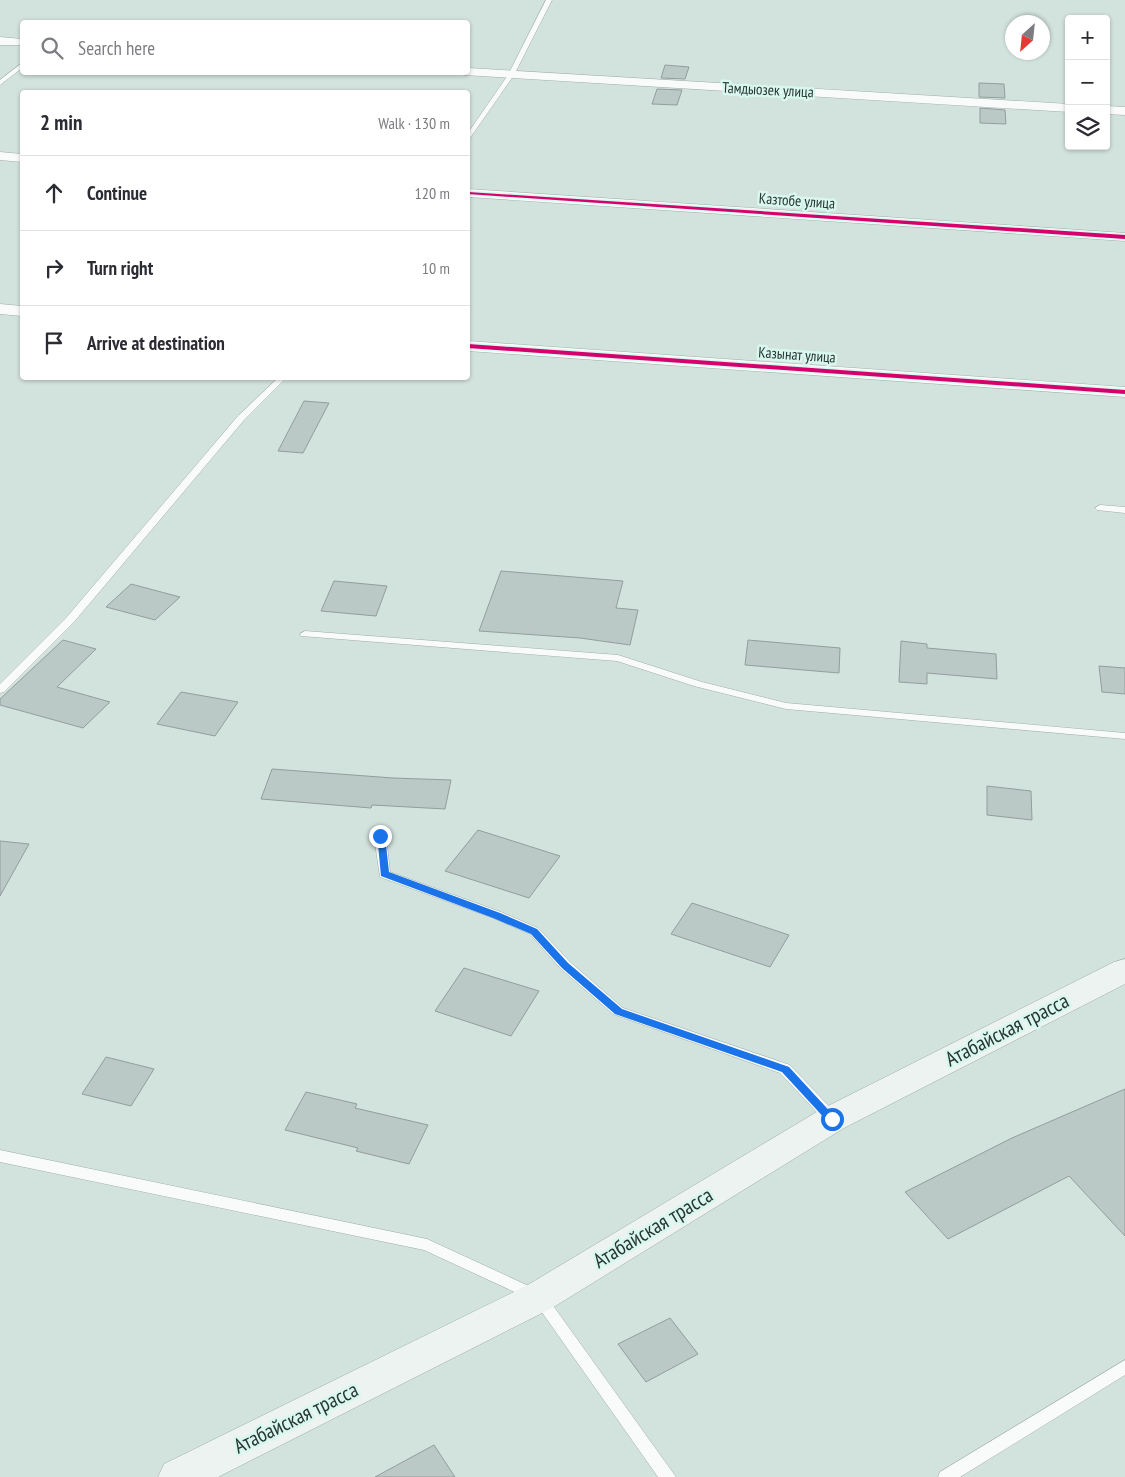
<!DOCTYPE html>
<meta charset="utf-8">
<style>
:root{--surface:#fff;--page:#f2f2f3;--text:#2b2b33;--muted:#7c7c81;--line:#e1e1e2}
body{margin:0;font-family:"PT Sans Narrow",sans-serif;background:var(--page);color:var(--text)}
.controls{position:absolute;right:15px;top:15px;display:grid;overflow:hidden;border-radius:5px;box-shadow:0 1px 4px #0004}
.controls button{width:45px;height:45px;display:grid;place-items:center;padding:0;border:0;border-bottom:1px solid var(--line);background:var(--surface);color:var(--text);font:25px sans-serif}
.compass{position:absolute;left:1005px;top:15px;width:45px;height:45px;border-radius:50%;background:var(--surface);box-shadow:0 1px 4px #0004;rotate:207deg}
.stop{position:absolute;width:15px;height:15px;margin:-11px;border:4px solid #1a73e8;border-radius:50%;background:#fff}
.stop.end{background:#1a73e8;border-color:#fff;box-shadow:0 1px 5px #0008}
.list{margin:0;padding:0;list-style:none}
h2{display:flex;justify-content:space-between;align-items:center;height:65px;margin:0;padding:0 20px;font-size:21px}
h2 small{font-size:16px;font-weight:400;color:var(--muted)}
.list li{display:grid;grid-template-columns:32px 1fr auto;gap:15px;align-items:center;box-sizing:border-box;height:75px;padding:0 20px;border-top:1px solid var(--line)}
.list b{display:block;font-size:19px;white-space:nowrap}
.list em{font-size:16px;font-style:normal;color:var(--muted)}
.icon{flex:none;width:28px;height:28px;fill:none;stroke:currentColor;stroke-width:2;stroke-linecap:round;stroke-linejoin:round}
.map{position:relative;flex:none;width:1125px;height:1477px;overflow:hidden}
.search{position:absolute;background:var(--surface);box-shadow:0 1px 4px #0004;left:20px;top:20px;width:450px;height:55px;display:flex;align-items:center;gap:12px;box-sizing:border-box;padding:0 18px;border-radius:5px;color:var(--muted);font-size:19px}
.panel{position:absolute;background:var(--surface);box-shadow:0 1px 4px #0004;left:20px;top:90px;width:450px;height:290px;border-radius:5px}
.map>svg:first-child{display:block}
.building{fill:#bac8c6;stroke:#929e9d}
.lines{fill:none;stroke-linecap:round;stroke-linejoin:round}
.lane-casing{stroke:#a0ada9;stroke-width:1}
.street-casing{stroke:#a0ada9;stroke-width:1}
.secondary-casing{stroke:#a0ada9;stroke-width:1}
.lane{fill:#f8fbfa;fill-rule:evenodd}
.street{fill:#f8fbfa;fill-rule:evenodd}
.secondary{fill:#ecf3f0;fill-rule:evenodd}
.cycleway-casing{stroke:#d8f7ee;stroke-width:3}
.cycleway{fill:#d6006c;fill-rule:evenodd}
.route{fill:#1a73e8}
.labels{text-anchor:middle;stroke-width:5;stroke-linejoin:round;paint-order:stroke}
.far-street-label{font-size:15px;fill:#293531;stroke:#d8f7ee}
.near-street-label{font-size:21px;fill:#293531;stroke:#d8f7ee}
</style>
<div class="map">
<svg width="1125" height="1477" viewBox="0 0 1125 1477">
<rect width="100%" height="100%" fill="#d2e2dd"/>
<path class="building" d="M 665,65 L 689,67 L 685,79 L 661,78 Z
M 979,83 L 1004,84 L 1005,98 L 979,97 Z
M 657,89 L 682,90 L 677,105 L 652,104 Z
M 980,108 L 1005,110 L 1006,124 L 980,123 Z
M 304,401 L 329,403 L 303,453 L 278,451 Z
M 501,571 L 623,581 L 616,608 L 638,610 L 630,645 L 580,638 L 479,631 Z
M 334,581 L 387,586 L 376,616 L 321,611 Z
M 131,584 L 180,597 L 155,620 L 106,607 Z
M 63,640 L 96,649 L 57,687 L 110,702 L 83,728 L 0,705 L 0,699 Z
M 748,640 L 840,648 L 839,673 L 745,665 Z
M 901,641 L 927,644 L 927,648 L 996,654 L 997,679 L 927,673 L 927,684 L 899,682 Z
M 1099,666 L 1125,668 L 1125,694 L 1102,692 Z
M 181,692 L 238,702 L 215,736 L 157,724 Z
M 272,769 L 393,778 L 451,780 L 445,809 L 372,805 L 371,808 L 261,799 Z
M 987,786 L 1031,791 L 1032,820 L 987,815 Z
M 478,830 L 560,856 L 529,898 L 445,871 Z
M 0,841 L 29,844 L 0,896 Z
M 692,903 L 789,935 L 770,967 L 671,934 Z
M 464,968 L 539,991 L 511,1036 L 435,1011 Z
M 106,1057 L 154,1069 L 131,1106 L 82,1094 Z
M 1125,1089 L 1125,1236 L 1069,1176 L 948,1239 L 905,1192 L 1012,1138 Z
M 306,1092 L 357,1104 L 355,1108 L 428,1125 L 409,1164 L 356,1151 L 358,1148 L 285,1130 Z
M 670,1318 L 698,1354 L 646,1382 L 618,1344 Z
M 434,1445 L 455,1477 L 375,1477 Z"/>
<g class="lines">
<g class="lane-casing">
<path id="lane" d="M 546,0 L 552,0 L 514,75 L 470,138 L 468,139 L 468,133 L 508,75 Z
M 22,63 L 22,68 L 0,85 L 0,80 Z
M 278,378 L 286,378 L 244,420 L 74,622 L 4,692 L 0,693 L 0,684 L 66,618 L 238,416 Z
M 1100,505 L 1125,507 L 1125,513 L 1097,510 L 1095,508 Z
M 305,631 L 618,655 L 702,682 L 786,703 L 1125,733 L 1125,739 L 786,709 L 694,686 L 617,661 L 301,636 L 300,634 Z
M 380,832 L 386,836 L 390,872 L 501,912 L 538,928 L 570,962 L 623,1008 L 790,1065 L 837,1115 L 839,1119 L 837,1123 L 832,1124 L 827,1123 L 780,1073 L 613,1014 L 560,968 L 530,934 L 493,918 L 380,877 L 374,836 Z
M 0,1150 L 427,1239 L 544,1293 L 676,1477 L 658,1477 L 534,1301 L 424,1250 L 0,1162 Z
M 1125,1360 L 1125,1375 L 960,1477 L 938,1477 L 940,1472 Z"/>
</g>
<g class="street-casing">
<path id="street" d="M 0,37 L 22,39 L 22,45 L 0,45 Z
M 468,68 L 1069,104 L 1069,112 L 464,75 L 462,72 L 468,72 Z
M 1106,106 L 1125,107 L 1125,115 L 1106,114 Z
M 0,152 L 22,154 L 22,162 L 0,160 Z
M 468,189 L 1125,233 L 1125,241 L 468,197 Z
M 0,304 L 22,306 L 22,316 L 0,314 Z
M 468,341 L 1125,387 L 1125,397 L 468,351 Z"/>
</g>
<g class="secondary-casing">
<path id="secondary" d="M 1125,959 L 1125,984 L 844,1128 L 552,1308 L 218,1477 L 158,1477 L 164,1464 L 526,1286 L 820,1110 L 1114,962 Z"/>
</g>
<use href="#lane" class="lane"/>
<use href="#street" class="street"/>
<use href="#secondary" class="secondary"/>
<g class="cycleway-casing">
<path id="cycleway" d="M 468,192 L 1125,235 L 1125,239 L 468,194 Z
M 468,344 L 1125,390 L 1125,394 L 468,348 Z"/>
</g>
<use href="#cycleway" class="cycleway"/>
</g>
<path class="route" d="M 377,834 L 380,834 L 385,836 L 389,872 L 500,913 L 537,929 L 568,963 L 622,1009 L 789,1067 L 835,1117 L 835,1122 L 828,1122 L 782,1072 L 615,1014 L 562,968 L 531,934 L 493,918 L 381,876 Z"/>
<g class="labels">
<g class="far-street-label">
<text transform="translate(768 90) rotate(3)" y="5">Тамдыозек улица</text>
<text transform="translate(797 201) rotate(4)" y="5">Казтобе улица</text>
<text transform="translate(797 355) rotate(4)" y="5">Казынат улица</text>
</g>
<g class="near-street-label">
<text transform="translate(1007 1030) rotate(-27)" y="7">Атабайская трасса</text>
<text transform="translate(653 1228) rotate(-31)" y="7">Атабайская трасса</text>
<text transform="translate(296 1418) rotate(-26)" y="7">Атабайская трасса</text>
</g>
</g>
</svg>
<div class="controls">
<button>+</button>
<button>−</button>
<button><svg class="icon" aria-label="layers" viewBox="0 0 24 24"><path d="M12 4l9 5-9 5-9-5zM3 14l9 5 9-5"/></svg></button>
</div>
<svg class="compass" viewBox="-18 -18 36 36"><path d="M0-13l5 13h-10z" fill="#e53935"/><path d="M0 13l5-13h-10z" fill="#7c7c81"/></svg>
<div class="stop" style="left:832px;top:1119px"></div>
<div class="stop end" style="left:380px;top:836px"></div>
<div class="search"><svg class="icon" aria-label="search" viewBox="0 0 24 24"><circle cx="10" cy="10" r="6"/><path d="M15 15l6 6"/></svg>Search here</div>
<section class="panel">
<h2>2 min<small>Walk · 130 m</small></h2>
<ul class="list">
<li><svg class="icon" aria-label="ahead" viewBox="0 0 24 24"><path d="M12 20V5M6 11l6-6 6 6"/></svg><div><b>Continue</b></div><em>120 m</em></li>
<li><svg class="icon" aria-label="right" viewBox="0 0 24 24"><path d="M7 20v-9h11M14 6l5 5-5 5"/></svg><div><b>Turn right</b></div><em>10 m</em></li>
<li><svg class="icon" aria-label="arrive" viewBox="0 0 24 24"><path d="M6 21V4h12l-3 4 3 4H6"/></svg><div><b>Arrive at destination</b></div></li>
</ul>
</section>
</div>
